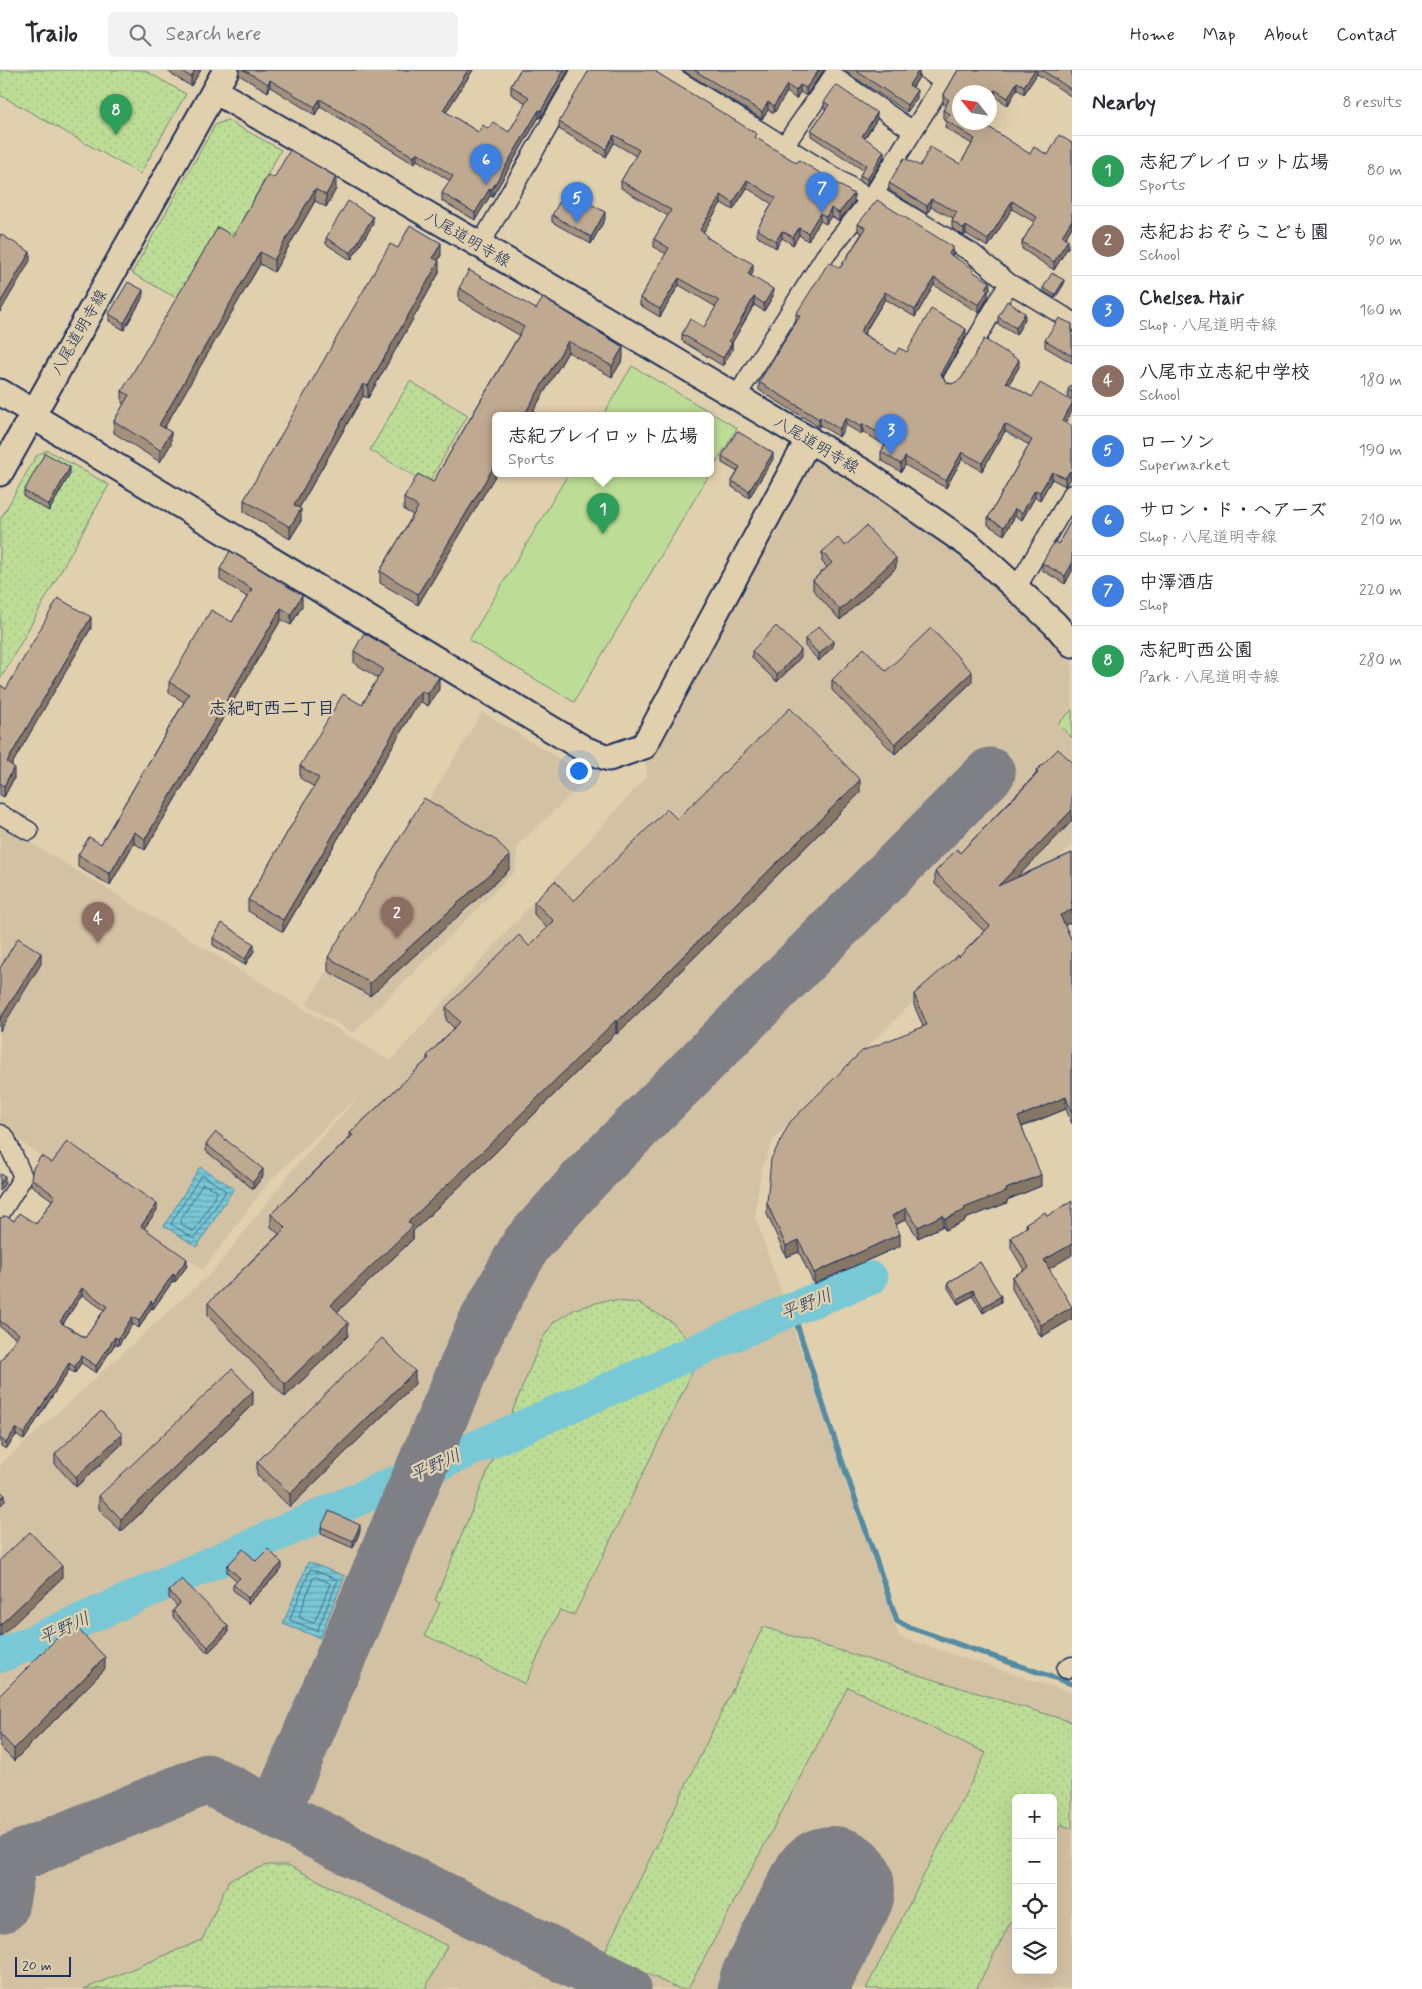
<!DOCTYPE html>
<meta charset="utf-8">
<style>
:root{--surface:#fff;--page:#f2f2f3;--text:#2b2b33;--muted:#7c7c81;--line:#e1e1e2;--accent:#ea580c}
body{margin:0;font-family:Mynerve,"Klee One",sans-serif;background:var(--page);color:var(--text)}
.controls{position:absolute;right:15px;bottom:15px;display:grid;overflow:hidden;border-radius:8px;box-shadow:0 5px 20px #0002}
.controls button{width:45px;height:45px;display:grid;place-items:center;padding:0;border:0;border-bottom:1px solid var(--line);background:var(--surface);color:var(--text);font:25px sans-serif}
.compass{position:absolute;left:952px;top:15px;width:45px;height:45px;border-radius:50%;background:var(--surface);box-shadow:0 5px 20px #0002;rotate:300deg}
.scale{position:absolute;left:15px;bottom:12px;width:56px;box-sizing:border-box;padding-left:5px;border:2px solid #1b2f5e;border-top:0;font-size:14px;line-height:18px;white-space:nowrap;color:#1b2f5e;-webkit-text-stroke:4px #e1d0ad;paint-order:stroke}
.you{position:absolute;left:578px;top:700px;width:18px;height:18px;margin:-12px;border:4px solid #fff;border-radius:50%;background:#1a73e8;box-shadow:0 0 0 8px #1a73e833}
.badge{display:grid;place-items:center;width:32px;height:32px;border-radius:50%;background:var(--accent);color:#fff;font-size:16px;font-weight:700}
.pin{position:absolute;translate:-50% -41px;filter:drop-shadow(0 1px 2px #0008)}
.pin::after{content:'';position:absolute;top:26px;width:18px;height:15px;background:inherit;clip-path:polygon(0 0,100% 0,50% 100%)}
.popup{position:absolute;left:492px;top:342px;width:222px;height:65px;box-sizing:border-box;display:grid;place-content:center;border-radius:8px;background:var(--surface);filter:drop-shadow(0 1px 4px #0005);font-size:16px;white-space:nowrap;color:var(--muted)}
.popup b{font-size:19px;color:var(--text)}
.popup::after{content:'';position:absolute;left:50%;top:100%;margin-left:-10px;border:10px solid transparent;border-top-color:var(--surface)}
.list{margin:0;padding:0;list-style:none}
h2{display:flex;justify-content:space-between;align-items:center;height:65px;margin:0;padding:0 20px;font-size:21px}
h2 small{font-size:16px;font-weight:400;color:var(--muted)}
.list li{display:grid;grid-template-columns:32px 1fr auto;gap:15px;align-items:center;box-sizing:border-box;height:70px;padding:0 20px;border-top:1px solid var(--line)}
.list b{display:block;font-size:19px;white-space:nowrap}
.list p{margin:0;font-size:16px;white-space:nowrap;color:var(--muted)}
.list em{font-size:16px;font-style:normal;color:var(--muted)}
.icon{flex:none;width:28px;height:28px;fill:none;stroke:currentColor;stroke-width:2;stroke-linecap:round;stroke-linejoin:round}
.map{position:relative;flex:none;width:1072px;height:1919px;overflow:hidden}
header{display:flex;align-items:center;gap:30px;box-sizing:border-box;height:70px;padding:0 25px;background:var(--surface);border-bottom:1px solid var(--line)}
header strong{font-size:24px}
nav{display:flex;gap:28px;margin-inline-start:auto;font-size:18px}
.search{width:350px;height:45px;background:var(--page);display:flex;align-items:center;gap:12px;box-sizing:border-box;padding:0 18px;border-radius:8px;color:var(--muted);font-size:19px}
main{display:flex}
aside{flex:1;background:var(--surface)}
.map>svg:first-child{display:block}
.built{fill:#d3c1a4;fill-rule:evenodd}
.grass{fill:url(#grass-dots);stroke:#6c867a}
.garden{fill:#bddd96;stroke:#6c867a}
.water{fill:url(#water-rules);stroke:#538ba5}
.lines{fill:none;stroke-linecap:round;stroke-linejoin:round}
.shore{stroke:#416c8e;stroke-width:1}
.stream{stroke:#538ba5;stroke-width:5.5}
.river{stroke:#79c8d5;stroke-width:34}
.taxiway{stroke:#7e8086;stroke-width:51}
.runway{stroke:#7e8086;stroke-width:126}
.street-casing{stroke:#1b2f5e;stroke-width:21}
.secondary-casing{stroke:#1b2f5e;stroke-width:29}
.street{stroke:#e1d0ad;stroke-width:18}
.secondary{stroke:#e1d0ad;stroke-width:25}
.wall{fill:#a4917d;stroke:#1b2f5e;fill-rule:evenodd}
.shaded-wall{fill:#867666;stroke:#1b2f5e}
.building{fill:#bfa991;stroke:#1b2f5e;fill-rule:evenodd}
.labels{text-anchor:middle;stroke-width:5;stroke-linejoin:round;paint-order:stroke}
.street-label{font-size:16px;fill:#1b2f5e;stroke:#e1d0ad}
.neighbourhood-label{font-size:18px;font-weight:bold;fill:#1b2f5e;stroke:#e1d0ad}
.water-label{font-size:18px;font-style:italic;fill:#243e6a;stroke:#e1d0ad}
</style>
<header>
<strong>Trailo</strong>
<div class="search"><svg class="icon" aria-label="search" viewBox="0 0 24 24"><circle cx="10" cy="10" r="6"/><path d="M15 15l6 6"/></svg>Search here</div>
<nav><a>Home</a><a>Map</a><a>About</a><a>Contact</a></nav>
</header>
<main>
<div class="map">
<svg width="1072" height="1919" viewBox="0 0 1072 1919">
<defs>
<pattern id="grass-dots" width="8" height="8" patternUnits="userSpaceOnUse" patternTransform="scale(1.25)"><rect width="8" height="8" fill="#bddd96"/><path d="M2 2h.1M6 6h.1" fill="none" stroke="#a2be84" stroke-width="1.8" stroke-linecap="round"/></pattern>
<pattern id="water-rules" width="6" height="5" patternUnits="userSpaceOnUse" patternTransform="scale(1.25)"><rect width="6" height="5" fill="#79c8d5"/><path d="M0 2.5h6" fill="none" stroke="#62a3b0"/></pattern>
</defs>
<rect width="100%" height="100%" fill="#e1d0ad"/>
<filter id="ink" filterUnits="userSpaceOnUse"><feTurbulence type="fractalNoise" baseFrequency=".02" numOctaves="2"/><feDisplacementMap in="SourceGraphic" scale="10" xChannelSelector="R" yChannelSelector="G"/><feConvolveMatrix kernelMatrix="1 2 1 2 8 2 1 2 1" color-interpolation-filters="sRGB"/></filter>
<g filter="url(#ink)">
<path class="built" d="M 809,369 L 865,403 L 1072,574 L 1072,775 L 773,1070 L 761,1101 L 755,1146 L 899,1567 L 1072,1623 L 1072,1919 L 0,1919 L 0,1395 L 214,1200 L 290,1103 L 362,1022 L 268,1113 L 203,1200 L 0,1057 L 0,754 L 390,991 L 647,706 L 644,676 ZM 1016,1728 L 1053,1728 L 1053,1900 L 1016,1900 Z
M 482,642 L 590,707 L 518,775 L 515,801 L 353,963 L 306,935 Z"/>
<path class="grass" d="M 0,0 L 144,0 L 186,24 L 140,104 L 0,25 Z
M 227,50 L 281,80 L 231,170 L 178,229 L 132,203 L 215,55 Z
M 410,311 L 468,345 L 428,414 L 370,380 Z
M 47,380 L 109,415 L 0,610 L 0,450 L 36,386 Z
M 607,1230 L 638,1233 L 672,1252 L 689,1272 L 694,1287 L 694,1299 L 574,1545 L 560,1540 L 525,1614 L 425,1565 L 440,1533 L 435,1530 L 542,1269 L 554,1252 L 575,1239 Z
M 763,1557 L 1072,1652 L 1072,1759 L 1061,1754 L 1053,1769 L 1053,1728 L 1016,1728 L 1016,1842 L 977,1917 L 979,1919 L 866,1919 L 986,1683 L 848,1617 L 688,1919 L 679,1919 L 604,1883 Z
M 267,1795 L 288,1795 L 447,1876 L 425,1919 L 84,1919 L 202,1870 L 229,1810 Z"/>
<path class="garden" d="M 632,296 L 737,358 L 574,632 L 469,570 L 569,403 L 710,403 L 710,345 L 603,345 Z
M 1072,640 L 1072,668 L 1058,654 Z"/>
<path class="water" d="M 200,1097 L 234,1118 L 197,1177 L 164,1156 Z
M 308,1492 L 345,1506 L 320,1568 L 283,1554 Z"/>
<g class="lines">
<path class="shore" d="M 201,1106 L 204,1106 L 226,1121 L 194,1169 L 171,1154 Z
M 203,1114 L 216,1120 L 217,1123 L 195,1160 L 192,1161 L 181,1154 L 180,1151 Z
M 311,1499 L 338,1510 L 317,1561 L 290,1550 Z
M 316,1507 L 328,1512 L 330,1514 L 315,1551 L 313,1553 L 300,1548 L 299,1546 L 313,1508 Z"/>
<path class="stream" d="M 792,1239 L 828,1350 L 897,1551 L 906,1556 L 1072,1614"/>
<path class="river" d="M 0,1586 L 792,1239 L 871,1208"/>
<path class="taxiway" d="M 275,1742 L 482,1255 L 526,1175 L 585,1109 L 990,703
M 3,1837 L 12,1789 L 207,1709 L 626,1919"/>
<path class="runway" d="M 781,1919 L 832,1819"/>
<g class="street-casing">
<path id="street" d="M 662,0 L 870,129
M 927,0 L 943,12
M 784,76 L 833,6 L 913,61
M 874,124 L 972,183 L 1009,213 L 1072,251
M 480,175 L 581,0
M 952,311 L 1009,213
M 736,327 L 825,186 L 874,124 L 951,0
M 1017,517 L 1072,424
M 0,744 L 29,761
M 0,1064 L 5,1067 L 23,1107 L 0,1144
M 1066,1599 L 1072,1596"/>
</g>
<g class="secondary-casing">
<path id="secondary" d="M 215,21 L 480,175 L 865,403 L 969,475 L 1055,554 L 1072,574
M 0,322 L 33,342
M 31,345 L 586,680 L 609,688 L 644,676 L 809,369
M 0,403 L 226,0"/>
</g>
<use href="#street" class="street"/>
<use href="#secondary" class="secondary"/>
</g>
<path class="wall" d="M 166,0 L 201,0 L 191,16 L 172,5 L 172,4 Z
M 239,0 L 473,0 L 446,42 L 478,62 L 488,59 L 509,62 L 526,33 L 511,24 L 511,16 L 520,0 L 569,0 L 541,48 L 539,47 L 492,127 L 490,126 L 475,150 L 442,131 L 442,123 L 450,111 L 417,90 L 414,94 L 320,36 L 315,45 L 270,17 L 268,22 L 239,5 Z
M 682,0 L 824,0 L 806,26 L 800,22 L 796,29 L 787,22 L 774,43 L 768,40 L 762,49 Z
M 843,0 L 919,0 L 919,7 L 913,17 L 917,28 L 907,42 Z
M 958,0 L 1072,0 L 1072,27 L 1037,4 L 1024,24 L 1017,19 L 1008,35 L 995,27 L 990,36 L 990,22 L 960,52 L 1030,84 L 1048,85 L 1072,73 L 1072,157 L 1065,168 L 1068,177 L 1054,200 L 1022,179 L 1022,172 L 1034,152 L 1012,139 L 988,177 L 966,164 L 964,166 L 952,158 L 952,151 L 953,148 L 931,137 L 927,144 L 889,120 L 889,113 L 920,96 L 960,94 L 972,74 L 945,58 L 946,49 L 943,48 L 943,40 L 946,36 L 943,34 L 943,26 Z
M 656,2 L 757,69 L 854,132 L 839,151 L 831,146 L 826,154 L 820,151 L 808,171 L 799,165 L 793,175 L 782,168 L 776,178 L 757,166 L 757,159 L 772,134 L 747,118 L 733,140 L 721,133 L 703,162 L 707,167 L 753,202 L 751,206 L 773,226 L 764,241 L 754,235 L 732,273 L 732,280 L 723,296 L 682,271 L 682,264 L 704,257 L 716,237 L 679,215 L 660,247 L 640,235 L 640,228 L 666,184 L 654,177 L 654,169 L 668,146 L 621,118 L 621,111 L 636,86 L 614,73 L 606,87 L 559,59 L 559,52 Z
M 824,32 L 877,49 L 865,68 L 884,87 L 867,115 L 860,111 L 860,105 L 863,100 L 811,66 L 811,60 L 826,39 L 824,38 Z
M 274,108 L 336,119 L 326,137 L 315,131 L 274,202 L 260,194 L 164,358 L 171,374 L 160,392 L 114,363 L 114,351 L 124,334 L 122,333 L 122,321 Z
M 552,145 L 605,149 L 591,174 L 552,152 Z
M 373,154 L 351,190 L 326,174 L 326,168 Z
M 858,154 L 953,184 L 952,186 L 974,202 L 990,220 L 988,222 L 988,227 L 979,243 L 934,215 L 915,247 L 885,229 L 864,264 L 895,284 L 907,282 L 966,266 L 943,306 L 946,312 L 952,314 L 1019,297 L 1009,314 L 1032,327 L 1072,331 L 1072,341 L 1066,352 L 1072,356 L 1072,410 L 1070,409 L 1065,416 L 1052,409 L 1040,430 L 1035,427 L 1022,450 L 1015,446 L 1004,465 L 988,455 L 988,448 L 1029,375 L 1005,361 L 982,401 L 962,389 L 946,418 L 905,395 L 901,402 L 881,390 L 881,382 L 885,375 L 863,362 L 861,364 L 846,355 L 839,367 L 820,355 L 819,357 L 759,320 L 759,312 L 796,252 L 796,244 L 840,198 L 862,163 L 858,161 Z
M 441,185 L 438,191 L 439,203 L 368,328 L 363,326 L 299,438 L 301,451 L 290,469 L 244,442 L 244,430 Z
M 1064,214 L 1055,228 L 1043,221 L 1043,218 Z
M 459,218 L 536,239 L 623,289 L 612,307 L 568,282 L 418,535 L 380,513 L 380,501 L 413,445 L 404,440 L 404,428 L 433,412 L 519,265 L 459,230 Z
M 143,227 L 124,260 L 109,251 L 109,244 Z
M 998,247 L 1025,249 L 1016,265 L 998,254 Z
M 1071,254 L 1072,254 L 1072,293 L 1045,277 L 1045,270 Z
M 1072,314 L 1072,329 L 1068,327 L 1068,320 Z
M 722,386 L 773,389 L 749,428 L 732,417 L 732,411 L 738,402 L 722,393 Z
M 70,404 L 49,441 L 24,427 L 24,421 Z
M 1072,449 L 1072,501 L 1065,514 L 1042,500 L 1042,493 L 1058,474 Z
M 822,482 L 896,498 L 840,550 L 813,520 L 813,510 L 827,497 L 822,492 Z
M 220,499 L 302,536 L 291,555 L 281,550 L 145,780 L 134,773 L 110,815 L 78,797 L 78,785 L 101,774 L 184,632 L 169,623 L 169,612 L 232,552 L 247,527 L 220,510 Z
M 91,558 L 11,695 L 14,708 L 4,727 L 0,725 L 0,615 L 6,619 Z
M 805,569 L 833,577 L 819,591 L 805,576 Z
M 354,581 L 439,619 L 428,636 L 421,632 L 412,643 L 283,862 L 248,841 L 248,830 L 314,717 L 300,708 L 300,696 L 362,635 L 378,608 L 354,593 Z
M 752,581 L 801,587 L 777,612 L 752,588 Z
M 886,601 L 972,612 L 895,684 L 832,620 L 832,610 Z
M 1058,679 L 1072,751 L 1017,807 L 1072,783 L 1072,852 L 1065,855 L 1072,871 L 1072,1054 L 1066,1039 L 1022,1057 L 1041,1116 L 1007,1130 L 1007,1133 L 965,1149 L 965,1151 L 945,1160 L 943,1156 L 918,1168 L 906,1149 L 896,1155 L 900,1176 L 814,1214 L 799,1182 L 786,1187 L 767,1144 L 767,1133 L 923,956 L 914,935 L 914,924 L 959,887 L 984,861 L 935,814 L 935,802 L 960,783 L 1036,704 L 1036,701 Z
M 860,723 L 617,964 L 616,963 L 503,1075 L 413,1161 L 413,1169 L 337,1242 L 348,1266 L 285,1327 L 208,1246 L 208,1233 L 279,1164 L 271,1157 L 271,1144 L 350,1067 L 350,1063 L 427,990 L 427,986 L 454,958 L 446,950 L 446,937 L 529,876 L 547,858 L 534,844 L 534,832 L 574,831 L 677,749 Z
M 510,799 L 370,926 L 328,901 L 328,887 Z
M 213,868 L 254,881 L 245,895 L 213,875 Z
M 206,1074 L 263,1106 L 253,1119 L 206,1081 Z
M 52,1093 L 157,1140 L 144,1158 L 187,1196 L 175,1212 L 173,1211 L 153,1239 L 151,1238 L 139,1258 L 132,1254 L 118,1276 L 115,1274 L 96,1303 L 81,1293 L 75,1303 L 69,1300 L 24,1370 L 16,1365 L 6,1379 L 1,1376 L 0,1292 L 16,1268 L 0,1257 L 0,1148 L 36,1154 L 52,1130 L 31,1115 L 31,1108 ZM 82,1225 L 104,1240 L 85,1268 L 63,1254 Z
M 1026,1153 L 1049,1199 L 1072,1249 L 1041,1267 L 1012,1219 L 1012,1207 L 1024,1200 L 1011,1178 L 1011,1167 L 1026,1158 Z
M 980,1192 L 1001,1232 L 983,1243 L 973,1226 L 958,1234 L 948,1218 L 948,1213 Z
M 415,1314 L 290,1437 L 257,1405 L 257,1392 Z
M 253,1334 L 121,1462 L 99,1439 L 99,1426 Z
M 122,1374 L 76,1417 L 55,1394 L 55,1384 Z
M 321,1457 L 360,1461 L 353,1478 L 321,1464 Z
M 256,1491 L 282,1499 L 248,1534 L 233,1520 L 233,1514 L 237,1511 L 227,1502 L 227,1496 Z
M 169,1521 L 228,1563 L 208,1583 L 173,1547 L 173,1541 L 177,1536 L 169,1528 Z
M 105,1599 L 14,1691 L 0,1677 L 0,1625 Z"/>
<path class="shaded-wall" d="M 195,0 L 201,0 L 191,16 L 191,7 Z
M 468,0 L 473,0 L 443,47 L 443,40 Z
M 564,0 L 569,0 L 541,48 L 541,41 Z
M 819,0 L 824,0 L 806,26 L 806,18 Z
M 919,0 L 919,7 L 909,22 L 909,15 Z
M 1035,0 L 1037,0 L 1037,4 L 1024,24 L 1024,16 Z
M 270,10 L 270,17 L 268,22 L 268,14 Z
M 1017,12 L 1017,19 L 1008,35 L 1008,28 Z
M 787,15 L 787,22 L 774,43 L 774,36 Z
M 800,15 L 800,22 L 796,29 L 796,21 Z
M 917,20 L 917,28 L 907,42 L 907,35 Z
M 995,20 L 995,27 L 990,36 L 990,28 Z
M 320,29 L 320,36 L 315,45 L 315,37 Z
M 768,32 L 768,40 L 762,49 L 762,42 Z
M 539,40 L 539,47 L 492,127 L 492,119 Z
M 877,43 L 877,49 L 862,72 L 862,66 Z
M 614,65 L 614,73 L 606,87 L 606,79 Z
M 884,81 L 884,87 L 867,115 L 867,109 Z
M 417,82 L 417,90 L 414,94 L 414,87 Z
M 336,107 L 336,119 L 326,137 L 326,125 Z
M 747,110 L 747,118 L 733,140 L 733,133 Z
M 490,118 L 490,126 L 475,150 L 475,143 Z
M 315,119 L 315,131 L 274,202 L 274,190 Z
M 854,124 L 854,132 L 839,151 L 839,143 Z
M 721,125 L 721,133 L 700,168 L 700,160 Z
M 931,129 L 931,137 L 927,144 L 927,136 Z
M 1012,131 L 1012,139 L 988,177 L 988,170 Z
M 831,138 L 831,146 L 826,154 L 826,147 Z
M 605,142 L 605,149 L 591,174 L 591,167 Z
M 820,143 L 820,151 L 808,171 L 808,163 Z
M 373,147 L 373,154 L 351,190 L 351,183 Z
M 1072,150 L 1072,157 L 1062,173 L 1062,166 Z
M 966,156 L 966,164 L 964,166 L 964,159 Z
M 799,158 L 799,165 L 793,175 L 793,167 Z
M 782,161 L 782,168 L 776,178 L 776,171 Z
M 1068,170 L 1068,177 L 1054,200 L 1054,192 Z
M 441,173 L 441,185 L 433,200 L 433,188 Z
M 953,177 L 953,184 L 949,191 L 949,184 Z
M 30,182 L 30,191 L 0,242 L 0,233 Z
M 260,182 L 260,194 L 159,367 L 159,355 Z
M 439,191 L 439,203 L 368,328 L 368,316 Z
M 753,194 L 753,202 L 748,211 L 748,204 Z
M 679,208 L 679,215 L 660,247 L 660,239 Z
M 934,208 L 934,215 L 915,247 L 915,240 Z
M 1064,210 L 1064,214 L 1055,228 L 1055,225 Z
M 990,212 L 990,220 L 988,222 L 988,227 L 979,243 L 979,235 L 986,218 Z
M 773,219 L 773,226 L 764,241 L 764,234 Z
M 143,220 L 143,227 L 124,260 L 124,253 Z
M 885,222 L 885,229 L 860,270 L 860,262 Z
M 754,227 L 754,235 L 729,278 L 729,271 Z
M 1025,243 L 1025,249 L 1016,265 L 1016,258 Z
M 966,259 L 966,266 L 943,306 L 941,304 L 943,299 Z
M 568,271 L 568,282 L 531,345 L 524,345 Z
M 732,273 L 732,280 L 723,296 L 723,288 Z
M 623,277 L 623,289 L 612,307 L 612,296 Z
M 1019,290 L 1019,297 L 1006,319 L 1006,312 Z
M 363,314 L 363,326 L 294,447 L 294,435 Z
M 1072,334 L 1072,341 L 1062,358 L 1062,351 Z
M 820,347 L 820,355 L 819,357 L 819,349 Z
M 846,348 L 846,355 L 839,367 L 839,359 Z
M 863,354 L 863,362 L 861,364 L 861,357 Z
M 1005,354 L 1005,361 L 982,401 L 982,393 Z
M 171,362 L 171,374 L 160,392 L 160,380 Z
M 962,382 L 962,389 L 946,418 L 946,411 Z
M 773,383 L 773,389 L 749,428 L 749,421 Z
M 905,387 L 905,395 L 901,402 L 901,394 Z
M 496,393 L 496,403 L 497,403 L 418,535 L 418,524 Z
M 70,397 L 70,404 L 49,441 L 49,435 Z
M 1070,401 L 1070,409 L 1065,416 L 1065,408 Z
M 1052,402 L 1052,409 L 1040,430 L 1040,422 Z
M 1035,420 L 1035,427 L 1022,450 L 1022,443 Z
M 301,439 L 301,451 L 290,469 L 290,457 Z
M 1015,439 L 1015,446 L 1004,465 L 1004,457 Z
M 896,488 L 896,498 L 840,550 L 840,540 Z
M 1072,494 L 1072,501 L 1065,514 L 1065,506 Z
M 302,525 L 302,536 L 291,555 L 291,544 Z
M 281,538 L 281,550 L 145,780 L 145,769 Z
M 91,547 L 91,558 L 7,703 L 7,692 Z
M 833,571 L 833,577 L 819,591 L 819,584 Z
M 801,580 L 801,587 L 777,612 L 777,605 Z
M 972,602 L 972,612 L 895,684 L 895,674 Z
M 439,607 L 439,619 L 428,636 L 428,624 Z
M 421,621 L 421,632 L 412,643 L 283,862 L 283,850 L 412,631 Z
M 14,697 L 14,708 L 4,727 L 4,716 Z
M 860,710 L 860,723 L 617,964 L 617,952 Z
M 1072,740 L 1072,751 L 998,827 L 998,816 Z
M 134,762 L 134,773 L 110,815 L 110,804 Z
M 510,786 L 510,799 L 370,926 L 370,913 Z
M 1071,832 L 1072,832 L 1072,852 L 1060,857 L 1060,845 Z
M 254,874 L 254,881 L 245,895 L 245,889 Z
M 41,883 L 41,894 L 0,961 L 0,949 Z
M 616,950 L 616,963 L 503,1075 L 413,1161 L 413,1169 L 331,1248 L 331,1235 L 408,1152 Z
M 1066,1027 L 1066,1039 L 1018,1058 L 1018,1047 Z
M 263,1099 L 263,1106 L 253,1119 L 253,1112 Z
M 1041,1105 L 1041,1116 L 1007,1130 L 1007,1133 L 965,1149 L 965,1151 L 945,1160 L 945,1149 L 964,1138 L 1006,1119 Z
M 5,1106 L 5,1113 L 0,1121 L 0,1114 Z
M 157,1134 L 157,1140 L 141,1163 L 141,1156 Z
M 906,1138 L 906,1149 L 892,1157 L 892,1146 Z
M 943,1145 L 943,1156 L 918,1168 L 918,1157 Z
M 900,1164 L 900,1176 L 814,1214 L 814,1203 Z
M 799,1170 L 799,1182 L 786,1187 L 786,1176 Z
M 1072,1174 L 1072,1185 L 1044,1202 L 1044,1190 Z
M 187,1189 L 187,1196 L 175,1212 L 175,1206 Z
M 173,1204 L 173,1211 L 153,1239 L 153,1233 Z
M 82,1218 L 82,1225 L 60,1258 L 60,1252 Z
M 973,1220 L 973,1226 L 958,1234 L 958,1229 Z
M 1001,1226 L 1001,1232 L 983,1243 L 983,1237 Z
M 151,1231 L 151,1238 L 139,1258 L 139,1251 Z
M 1072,1237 L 1072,1249 L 1041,1267 L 1041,1255 Z
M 132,1247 L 132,1254 L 118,1276 L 118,1269 Z
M 348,1253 L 348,1266 L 285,1327 L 285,1314 Z
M 115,1267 L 115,1274 L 96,1303 L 96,1296 Z
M 81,1286 L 81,1293 L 75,1303 L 75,1297 Z
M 69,1293 L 69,1300 L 24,1370 L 24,1364 Z
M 415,1301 L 415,1314 L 290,1437 L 290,1424 Z
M 253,1321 L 253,1334 L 121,1462 L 121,1449 Z
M 16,1358 L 16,1365 L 6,1379 L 6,1373 Z
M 122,1364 L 122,1374 L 76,1417 L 76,1407 Z
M 5,1425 L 5,1431 L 0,1436 L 0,1429 Z
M 360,1455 L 360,1461 L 353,1478 L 353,1471 Z
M 282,1493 L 282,1499 L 248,1534 L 248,1528 Z
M 62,1496 L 62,1508 L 0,1567 L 0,1555 Z
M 228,1556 L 228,1563 L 208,1583 L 208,1577 Z
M 105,1587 L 105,1599 L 14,1691 L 14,1679 Z"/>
<path class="building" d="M 179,0 L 195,0 L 191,7 Z
M 244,0 L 468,0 L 443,40 L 478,62 L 483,55 L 488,59 L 493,52 L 509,62 L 529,27 L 511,16 L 520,0 L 564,0 L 541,41 L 539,40 L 492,119 L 490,118 L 475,143 L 442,123 L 453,106 L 417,82 L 414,87 L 320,29 L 315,37 L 270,10 L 268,14 Z
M 589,0 L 656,0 L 656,2 L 757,64 L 755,67 L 797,93 L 799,90 L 854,124 L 839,143 L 831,138 L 826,147 L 820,143 L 808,163 L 799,158 L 793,167 L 782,161 L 776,171 L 757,159 L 776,128 L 747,110 L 733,133 L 721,125 L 700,160 L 707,165 L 706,167 L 753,194 L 748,204 L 773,219 L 764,234 L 754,227 L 729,271 L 732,273 L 723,288 L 682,264 L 690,249 L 704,257 L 719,231 L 679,208 L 660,239 L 640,228 L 669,178 L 654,169 L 671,140 L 621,111 L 639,80 L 614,65 L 606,79 L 559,52 Z
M 694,0 L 819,0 L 806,18 L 800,15 L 796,21 L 787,15 L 774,36 L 768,32 L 762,42 Z
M 855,0 L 919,0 L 909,15 L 917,20 L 907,35 Z
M 958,0 L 1035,0 L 1024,16 L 1017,12 L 1008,28 L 995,20 L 990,28 L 990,22 L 960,22 L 960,52 L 981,52 L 1030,84 L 1034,77 L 1048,85 L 1059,65 L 1072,73 L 1072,150 L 1062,166 L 1068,170 L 1054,192 L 1022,172 L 1037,147 L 1012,131 L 988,170 L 966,156 L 964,159 L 952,151 L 957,142 L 931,129 L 927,136 L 889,113 L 904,88 L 920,96 L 930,77 L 960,94 L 975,69 L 945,50 L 950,44 L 943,40 L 949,30 L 943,26 Z
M 1042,0 L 1072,0 L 1072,20 Z
M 836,15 L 877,43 L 862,66 L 884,81 L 867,109 L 860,105 L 866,95 L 811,60 L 829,35 L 824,32 Z
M 290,80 L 336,107 L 326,125 L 315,119 L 274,190 L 260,182 L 159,355 L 171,362 L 160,380 L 114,351 L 129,325 L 122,321 L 218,157 L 233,166 L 268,105 L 274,108 Z
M 566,120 L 605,142 L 591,167 L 552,145 Z
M 877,130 L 953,177 L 949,184 L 974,199 L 972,201 L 990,212 L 986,218 L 988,220 L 979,235 L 934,208 L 915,240 L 885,222 L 860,262 L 895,284 L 899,278 L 907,282 L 931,239 L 966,259 L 943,299 L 941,304 L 946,312 L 952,314 L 961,309 L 984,269 L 1019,290 L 1006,312 L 1032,327 L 1040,313 L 1072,331 L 1072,334 L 1062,351 L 1072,356 L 1072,403 L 1070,401 L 1065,408 L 1052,402 L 1040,422 L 1035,420 L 1022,443 L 1015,439 L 1004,457 L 988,448 L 1032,370 L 1005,354 L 982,393 L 962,382 L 946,411 L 905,387 L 901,394 L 881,382 L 889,369 L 863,354 L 861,357 L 846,348 L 839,359 L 820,347 L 819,349 L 759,312 L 800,246 L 796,244 L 829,192 L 840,198 L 866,158 L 858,154 Z
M 348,131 L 373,147 L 351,183 L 326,168 Z
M 410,155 L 441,173 L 433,188 L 439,191 L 368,316 L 363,314 L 294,435 L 301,439 L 290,457 L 244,430 L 390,174 L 398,178 Z
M 0,164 L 30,182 L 0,233 Z
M 469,200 L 536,239 L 543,228 L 623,277 L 612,296 L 568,271 L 524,345 L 496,345 L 496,393 L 418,524 L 380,501 L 418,437 L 404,428 L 418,404 L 433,412 L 524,257 L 459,218 Z
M 1052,203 L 1064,210 L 1055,225 L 1043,218 Z
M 128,212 L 143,220 L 124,253 L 109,244 Z
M 1007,231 L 1025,243 L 1016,258 L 998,247 Z
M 1059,248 L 1072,254 L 1072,286 L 1045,270 Z
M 1072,314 L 1072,322 L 1068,320 Z
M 737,361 L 773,383 L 749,421 L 732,411 L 740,397 L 722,386 Z
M 45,383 L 70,397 L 49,435 L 24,421 Z
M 1072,449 L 1072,494 L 1065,506 L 1042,493 L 1054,472 L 1058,474 Z
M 866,456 L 896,488 L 840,540 L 813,510 L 832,493 L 822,482 L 838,468 L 845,476 Z
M 230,481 L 302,525 L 291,544 L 281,538 L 145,769 L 134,762 L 110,804 L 78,785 L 89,767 L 101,774 L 189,624 L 169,612 L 211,540 L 232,552 L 252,519 L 220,499 Z
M 58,528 L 91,547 L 7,692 L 14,697 L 4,716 L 0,713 L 0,615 L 6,619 Z
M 776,556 L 801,580 L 777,605 L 752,581 Z
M 819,556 L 833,571 L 819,584 L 805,569 Z
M 931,558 L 972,602 L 895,674 L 832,610 L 864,578 L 886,601 Z
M 364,563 L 439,607 L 428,624 L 421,621 L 412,631 L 283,850 L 248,830 L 319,708 L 300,696 L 343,624 L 362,635 L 383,599 L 354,581 Z
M 790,638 L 860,710 L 617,952 L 616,950 L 503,1062 L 408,1152 L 413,1156 L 331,1235 L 348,1253 L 285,1314 L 208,1233 L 286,1158 L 271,1144 L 353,1065 L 350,1063 L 429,988 L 427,986 L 460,952 L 446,937 L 519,865 L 529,876 L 554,851 L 534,832 L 555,811 L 574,831 L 667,739 L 677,749 Z
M 1058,679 L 1072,692 L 1072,740 L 998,816 L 1072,783 L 1072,832 L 1071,832 L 1072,834 L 1072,840 L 1060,845 L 1072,871 L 1072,1043 L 1066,1027 L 1018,1047 L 1041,1105 L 1006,1119 L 1007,1121 L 964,1138 L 965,1140 L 945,1149 L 943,1145 L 918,1157 L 906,1138 L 892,1146 L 900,1164 L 814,1203 L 799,1170 L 786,1176 L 767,1133 L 771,1089 L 790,1052 L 862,981 L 927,955 L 914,924 L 958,885 L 959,887 L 990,856 L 935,802 L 957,779 L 960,783 L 1038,703 L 1036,701 Z
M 424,728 L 497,771 L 510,786 L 370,913 L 328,887 Z
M 222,853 L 254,874 L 245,889 L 213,868 Z
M 18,868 L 41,883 L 0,949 L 0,898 Z
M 216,1062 L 263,1099 L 253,1112 L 206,1074 Z
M 67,1071 L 157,1134 L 141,1156 L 187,1189 L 175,1206 L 173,1204 L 153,1233 L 151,1231 L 139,1251 L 132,1247 L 118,1269 L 115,1267 L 96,1296 L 81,1286 L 75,1297 L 69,1293 L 24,1364 L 16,1358 L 6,1373 L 1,1369 L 0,1370 L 0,1292 L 19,1264 L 0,1251 L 0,1148 L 6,1146 L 14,1151 L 19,1143 L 36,1154 L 55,1126 L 31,1108 L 33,1098 L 41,1086 L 52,1093 ZM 82,1218 L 107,1236 L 85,1268 L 60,1252 Z
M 0,1104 L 5,1106 L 0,1114 Z
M 1072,1131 L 1072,1174 L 1044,1190 L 1072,1237 L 1041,1255 L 1012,1207 L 1029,1197 L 1011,1167 L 1028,1156 L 1026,1153 L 1045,1142 L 1047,1146 Z
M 980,1192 L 1001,1226 L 983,1237 L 973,1220 L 958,1229 L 948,1213 Z
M 382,1268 L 415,1301 L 290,1424 L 257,1392 Z
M 232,1299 L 253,1321 L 121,1449 L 99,1426 Z
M 101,1341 L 122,1364 L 76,1407 L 55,1384 Z
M 0,1421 L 5,1425 L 0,1429 Z
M 329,1441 L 360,1455 L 353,1471 L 321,1457 Z
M 30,1462 L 62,1496 L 0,1555 L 0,1490 Z
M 243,1479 L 256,1491 L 268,1479 L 282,1493 L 248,1528 L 233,1514 L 240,1508 L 227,1496 Z
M 182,1509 L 228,1556 L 208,1577 L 173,1541 L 180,1533 L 169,1521 Z
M 72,1553 L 105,1587 L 14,1679 L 0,1664 L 0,1625 Z"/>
</g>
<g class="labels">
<g class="street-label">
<text transform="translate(468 168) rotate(30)" y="6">八尾道明寺線</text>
<text transform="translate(78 262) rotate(-60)" y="6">八尾道明寺線</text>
<text transform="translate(817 374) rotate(31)" y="6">八尾道明寺線</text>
</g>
<g class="neighbourhood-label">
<text x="272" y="644">志紀町西二丁目</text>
</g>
<g class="water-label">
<text transform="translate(806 1234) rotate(-22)" y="6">平野川</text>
<text transform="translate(435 1395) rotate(-24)" y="6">平野川</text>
<text transform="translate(64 1558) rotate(-24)" y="6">平野川</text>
</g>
</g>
</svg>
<div class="controls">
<button>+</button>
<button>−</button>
<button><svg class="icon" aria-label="locate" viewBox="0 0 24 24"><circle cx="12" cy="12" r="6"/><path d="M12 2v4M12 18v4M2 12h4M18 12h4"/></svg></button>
<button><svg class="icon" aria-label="layers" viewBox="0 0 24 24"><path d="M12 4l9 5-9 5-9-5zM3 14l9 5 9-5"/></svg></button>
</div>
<svg class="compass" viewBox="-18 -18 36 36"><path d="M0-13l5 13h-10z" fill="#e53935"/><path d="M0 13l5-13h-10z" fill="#7c7c81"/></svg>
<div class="scale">20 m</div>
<div class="you"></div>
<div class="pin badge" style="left:603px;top:464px;background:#2e9e5b">1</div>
<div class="popup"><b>志紀プレイロット広場</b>Sports</div>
<div class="pin badge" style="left:397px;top:868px;background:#8d6e63">2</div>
<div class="pin badge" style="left:891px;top:385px;background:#3f7fe0">3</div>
<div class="pin badge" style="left:98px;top:873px;background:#8d6e63">4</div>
<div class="pin badge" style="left:577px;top:153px;background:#3f7fe0">5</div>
<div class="pin badge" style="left:486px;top:115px;background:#3f7fe0">6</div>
<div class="pin badge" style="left:822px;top:143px;background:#3f7fe0">7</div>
<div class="pin badge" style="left:116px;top:65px;background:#2e9e5b">8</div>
</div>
<aside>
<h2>Nearby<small>8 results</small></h2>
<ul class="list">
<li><span class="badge" style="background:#2e9e5b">1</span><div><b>志紀プレイロット広場</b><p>Sports</p></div><em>80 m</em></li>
<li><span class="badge" style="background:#8d6e63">2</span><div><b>志紀おおぞらこども園</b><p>School</p></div><em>90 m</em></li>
<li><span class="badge" style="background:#3f7fe0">3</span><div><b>Chelsea Hair</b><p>Shop · 八尾道明寺線</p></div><em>160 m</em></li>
<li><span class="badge" style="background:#8d6e63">4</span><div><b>八尾市立志紀中学校</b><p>School</p></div><em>180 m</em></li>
<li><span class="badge" style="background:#3f7fe0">5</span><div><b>ローソン</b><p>Supermarket</p></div><em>190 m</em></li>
<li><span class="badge" style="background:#3f7fe0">6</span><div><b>サロン・ド・ヘアーズ</b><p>Shop · 八尾道明寺線</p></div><em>210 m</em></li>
<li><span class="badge" style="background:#3f7fe0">7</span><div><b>中澤酒店</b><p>Shop</p></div><em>220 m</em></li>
<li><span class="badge" style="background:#2e9e5b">8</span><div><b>志紀町西公園</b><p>Park · 八尾道明寺線</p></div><em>280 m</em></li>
</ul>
</aside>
</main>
